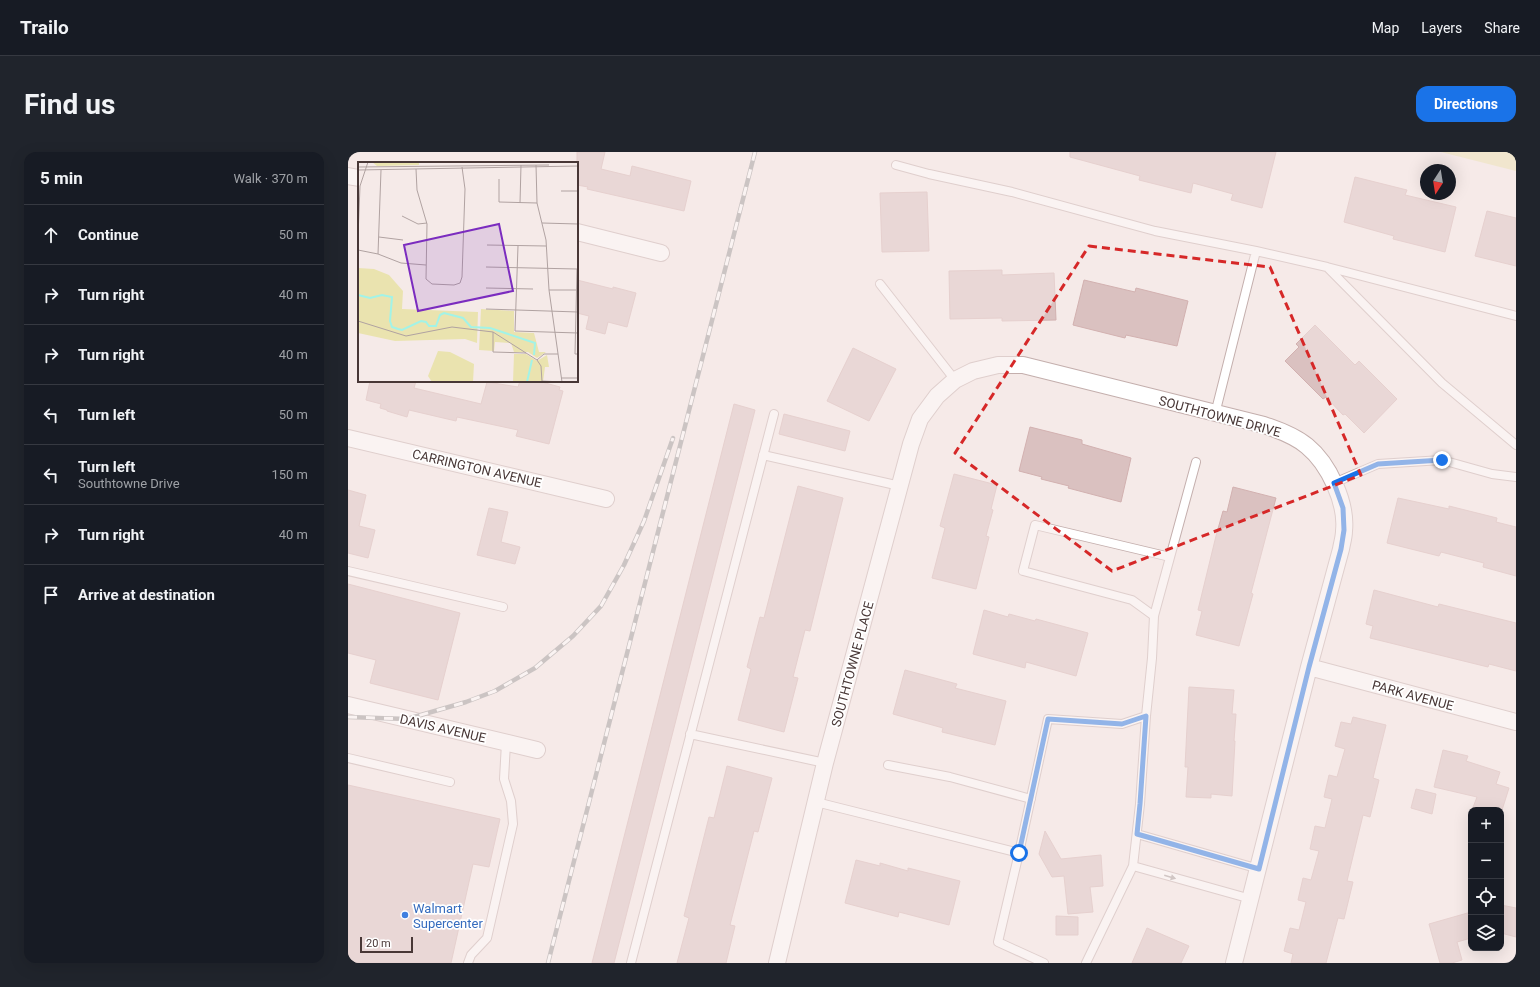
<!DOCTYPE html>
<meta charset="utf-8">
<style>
:root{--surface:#171b24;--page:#20242c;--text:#f1f3f6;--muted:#9ea1a6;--line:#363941;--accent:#1a73e8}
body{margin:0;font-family:Roboto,sans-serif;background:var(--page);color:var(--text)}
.controls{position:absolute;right:12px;bottom:12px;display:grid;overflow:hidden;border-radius:8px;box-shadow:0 4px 16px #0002}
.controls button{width:36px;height:36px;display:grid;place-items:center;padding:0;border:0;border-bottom:1px solid var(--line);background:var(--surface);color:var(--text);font:20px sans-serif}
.compass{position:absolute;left:1072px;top:12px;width:36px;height:36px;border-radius:50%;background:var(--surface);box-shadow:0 4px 16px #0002;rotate:192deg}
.scale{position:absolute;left:12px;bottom:10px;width:53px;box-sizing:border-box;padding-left:4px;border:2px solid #483736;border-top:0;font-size:11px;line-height:14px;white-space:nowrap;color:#483736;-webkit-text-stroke:3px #fff;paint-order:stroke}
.stop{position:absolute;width:12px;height:12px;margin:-9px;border:3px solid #1a73e8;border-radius:50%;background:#fff}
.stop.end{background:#1a73e8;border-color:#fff;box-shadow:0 1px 4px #0008}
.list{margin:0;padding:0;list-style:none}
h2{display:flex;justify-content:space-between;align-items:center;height:52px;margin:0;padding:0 16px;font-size:17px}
h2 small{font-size:13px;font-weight:400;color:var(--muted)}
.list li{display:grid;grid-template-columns:26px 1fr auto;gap:12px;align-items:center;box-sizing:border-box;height:60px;padding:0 16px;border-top:1px solid var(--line)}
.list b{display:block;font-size:15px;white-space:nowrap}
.list p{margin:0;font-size:13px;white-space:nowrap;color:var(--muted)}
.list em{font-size:13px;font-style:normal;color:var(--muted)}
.icon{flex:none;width:22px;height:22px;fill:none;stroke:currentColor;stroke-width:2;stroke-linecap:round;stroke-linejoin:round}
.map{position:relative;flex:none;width:1168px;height:811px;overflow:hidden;border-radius:12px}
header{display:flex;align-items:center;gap:24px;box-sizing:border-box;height:56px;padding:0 20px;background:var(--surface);border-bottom:1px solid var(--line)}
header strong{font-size:19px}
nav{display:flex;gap:22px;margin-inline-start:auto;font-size:14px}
.intro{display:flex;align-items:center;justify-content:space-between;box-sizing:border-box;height:96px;padding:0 24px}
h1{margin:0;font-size:28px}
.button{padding:10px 18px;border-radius:12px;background:var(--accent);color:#fff;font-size:14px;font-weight:700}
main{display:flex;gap:24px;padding:0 24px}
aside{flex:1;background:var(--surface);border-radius:12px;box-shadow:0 4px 16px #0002}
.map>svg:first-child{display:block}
.green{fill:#eae3af}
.building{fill:#dac1c0;stroke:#d2b1b0}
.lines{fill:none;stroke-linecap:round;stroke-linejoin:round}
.lane-casing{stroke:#c4afad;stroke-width:10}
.street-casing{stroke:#c4afad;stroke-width:18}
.lane{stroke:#fff;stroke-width:8}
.street{stroke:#fff;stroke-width:16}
.rail-casing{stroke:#979797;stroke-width:4.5}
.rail{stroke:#fff;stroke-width:3;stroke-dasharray:9;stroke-linecap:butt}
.oneway{fill:#a49b9a}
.route{stroke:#1a73e8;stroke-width:5}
.marked{fill:none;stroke:#d62828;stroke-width:3;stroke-dasharray:8 5;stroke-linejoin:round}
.shop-dot{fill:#3f7fe0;stroke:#fff;stroke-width:1.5}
.labels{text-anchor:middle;stroke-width:3.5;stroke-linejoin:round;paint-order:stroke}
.street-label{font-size:13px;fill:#483736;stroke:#fff}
.shop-label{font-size:13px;fill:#366cbe;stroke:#fff;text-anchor:start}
.inset-river{fill:none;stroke:#a2f3e7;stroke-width:2}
.inset-road{fill:none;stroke:#b0a2a1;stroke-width:1}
.view{fill:#7b2cbf;fill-opacity:0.15;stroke:#7b2cbf;stroke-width:2}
.inset-edge{fill:none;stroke:#483736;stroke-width:2}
</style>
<header>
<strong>Trailo</strong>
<nav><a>Map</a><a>Layers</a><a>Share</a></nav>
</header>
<div class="intro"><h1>Find us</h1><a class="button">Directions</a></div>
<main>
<aside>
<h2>5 min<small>Walk · 370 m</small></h2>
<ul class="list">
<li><svg class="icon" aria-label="ahead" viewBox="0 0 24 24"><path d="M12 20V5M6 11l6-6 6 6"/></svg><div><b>Continue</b></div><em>50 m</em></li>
<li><svg class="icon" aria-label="right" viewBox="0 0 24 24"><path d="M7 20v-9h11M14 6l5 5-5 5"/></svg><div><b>Turn right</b></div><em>40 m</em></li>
<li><svg class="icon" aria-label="right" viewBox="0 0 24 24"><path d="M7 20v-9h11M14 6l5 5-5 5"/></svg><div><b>Turn right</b></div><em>40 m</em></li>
<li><svg class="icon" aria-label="left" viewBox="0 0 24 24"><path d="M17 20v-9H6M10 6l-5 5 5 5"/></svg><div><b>Turn left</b></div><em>50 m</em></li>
<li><svg class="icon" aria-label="left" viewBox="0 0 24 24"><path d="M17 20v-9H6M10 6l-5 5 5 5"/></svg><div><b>Turn left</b><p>Southtowne Drive</p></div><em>150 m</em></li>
<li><svg class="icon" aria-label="right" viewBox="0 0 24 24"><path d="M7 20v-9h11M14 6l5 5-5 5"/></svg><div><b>Turn right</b></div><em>40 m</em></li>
<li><svg class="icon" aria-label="arrive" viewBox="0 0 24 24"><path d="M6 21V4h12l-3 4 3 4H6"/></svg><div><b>Arrive at destination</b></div></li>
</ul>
</aside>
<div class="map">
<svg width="1168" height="811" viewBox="0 0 1168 811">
<rect width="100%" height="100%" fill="#f5eae8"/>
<path class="green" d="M 1093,0 L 1168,0 L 1168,19 Z"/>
<path class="building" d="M 229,0 L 257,0 L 253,17 L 282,24 L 284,14 L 343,29 L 336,59 L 239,37 L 240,35 L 229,33 Z
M 722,0 L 928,0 L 914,56 L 883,48 L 885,42 L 845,31 L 843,41 L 791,28 L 792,24 L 722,5 Z
M 1007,25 L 1059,38 L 1057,43 L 1108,55 L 1097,100 L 1045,87 L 1046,84 L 996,70 Z
M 579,40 L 581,99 L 534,100 L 532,41 Z
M 1139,59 L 1168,66 L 1168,114 L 1127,104 Z
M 654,118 L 654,123 L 706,121 L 708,168 L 654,169 L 654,166 L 602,167 L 601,119 Z
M 229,128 L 265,137 L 265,135 L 288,141 L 279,175 L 260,170 L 257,182 L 238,177 L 241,164 L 229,161 Z
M 736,128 L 787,140 L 788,136 L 840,149 L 829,194 L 778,183 L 777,186 L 725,173 Z
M 967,173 L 1007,213 L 1011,209 L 1049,247 L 1016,281 L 997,262 L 995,263 L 978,245 L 975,247 L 937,209 L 951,195 L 948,192 Z
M 505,196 L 548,217 L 521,269 L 479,249 Z
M 22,229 L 68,229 L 66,236 L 133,252 L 139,230 L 170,235 L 172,229 L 190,229 L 212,235 L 211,238 L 215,239 L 201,292 L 168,284 L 170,278 L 109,265 L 108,269 L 61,258 L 59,265 L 39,259 L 39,258 L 32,256 L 33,252 L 18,248 Z
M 386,252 L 407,258 L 266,811 L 244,811 Z
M 436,262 L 502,279 L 497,299 L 431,282 Z
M 682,275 L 734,288 L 734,292 L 783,306 L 773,350 L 720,336 L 721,334 L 693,327 L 694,325 L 671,319 Z
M 606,322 L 649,333 L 643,357 L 645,358 L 638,384 L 641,385 L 628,437 L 584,426 L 597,376 L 592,374 Z
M 450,334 L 495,346 L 462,479 L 457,478 L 445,525 L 450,526 L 436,580 L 390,568 L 403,517 L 399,515 L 412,465 L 416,466 Z
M 885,335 L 928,346 L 903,441 L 905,442 L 891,494 L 848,483 L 854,459 L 850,458 L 868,384 L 875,359 L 879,360 Z
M 0,338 L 18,343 L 11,374 L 27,378 L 20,406 L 0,401 Z
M 1050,346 L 1101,357 L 1101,354 L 1149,366 L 1148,370 L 1168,375 L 1168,424 L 1135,415 L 1136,411 L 1093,400 L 1091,404 L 1039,391 Z
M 141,356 L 160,360 L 153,390 L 172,395 L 167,412 L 129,403 Z
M 0,432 L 112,461 L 90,548 L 22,531 L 28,508 L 0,501 Z
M 1026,438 L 1090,455 L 1091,452 L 1168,471 L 1168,519 L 1141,512 L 1140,515 L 1022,486 L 1025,474 L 1018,472 Z
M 636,458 L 660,465 L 661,462 L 687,469 L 688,467 L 740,481 L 728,524 L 678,510 L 677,516 L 625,502 Z
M 557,518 L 609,532 L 607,536 L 658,549 L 647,593 L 594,580 L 595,576 L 545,562 Z
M 841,535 L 886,538 L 884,562 L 888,562 L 886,589 L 887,589 L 884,644 L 863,642 L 863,646 L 838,645 L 840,615 L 837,615 Z
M 1005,565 L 1038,573 L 1025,626 L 1031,628 L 1022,665 L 1015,663 L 999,729 L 1005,730 L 996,767 L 990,766 L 978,811 L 943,811 L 945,802 L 936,799 L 942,776 L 951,778 L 958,750 L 950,748 L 955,726 L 963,728 L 971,699 L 962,697 L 967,674 L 977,676 L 984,647 L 976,645 L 981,623 L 989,625 L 997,597 L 987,594 L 993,570 L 1003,572 Z
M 1095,598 L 1120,604 L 1118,609 L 1152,620 L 1148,632 L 1161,636 L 1154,658 L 1124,658 L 1129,645 L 1086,635 Z
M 379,614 L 424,626 L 410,680 L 406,679 L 382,773 L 387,774 L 378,811 L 329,811 L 341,766 L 336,764 L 361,665 L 366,666 Z
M 0,633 L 152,667 L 141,715 L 125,712 L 103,811 L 0,811 Z
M 1068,637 L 1088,642 L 1084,662 L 1063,656 Z
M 697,679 L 713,707 L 753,703 L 755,734 L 742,735 L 745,760 L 720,762 L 716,724 L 704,725 L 691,702 Z
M 508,708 L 532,714 L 532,711 L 560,719 L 560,716 L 612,729 L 601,773 L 551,760 L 550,765 L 497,751 Z
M 1153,753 L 1168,756 L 1168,785 L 1153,781 Z
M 1123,760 L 1123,786 L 1109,790 L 1114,808 L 1104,811 L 1092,811 L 1081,772 Z
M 708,764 L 730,765 L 730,783 L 708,783 Z
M 799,776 L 841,794 L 833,811 L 784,811 Z"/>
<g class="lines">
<g class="lane-casing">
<path id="lane" d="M 548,13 L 581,22 L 664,40 L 807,79 L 908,99 L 867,262
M 908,99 L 979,115 L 1094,231 L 1168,293
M 979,115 L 1168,164
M 532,132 L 607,228
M 415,303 L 552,334
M 986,331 L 1030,312 L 1094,308 L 1144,322 L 1168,325
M 0,419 L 155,455
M 806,464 L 784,448 L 675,419 L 687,373 L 822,405
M 342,582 L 477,611
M 0,606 L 102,630
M 540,613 L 602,625 L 683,647
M 468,650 L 671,701 L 700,567 L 774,572 L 798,564
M 789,682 L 911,717
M 671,701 L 650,790 L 696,811
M 785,714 L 903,747
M 120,811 L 123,803 L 139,786 L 165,672 L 163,649 L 156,627 L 158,591
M 283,811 L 426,262
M 738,811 L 785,714 L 792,652 L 798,564 L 804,506 L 806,464 L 848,310"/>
</g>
<g class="street-casing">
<path id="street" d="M 0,24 L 11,26
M 229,80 L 313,101
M 0,286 L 258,347
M 961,515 L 1168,570
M 0,553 L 189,598
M 429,811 L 477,611 L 563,292 L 572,267 L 589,244 L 607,228 L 625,219 L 650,213 L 675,213 L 916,273 C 931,278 947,284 959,294 C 981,312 999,351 996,379 C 996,385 994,391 993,397 L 961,515 L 886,811"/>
</g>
<use href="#lane" class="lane"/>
<use href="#street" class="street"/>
<g class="rail-casing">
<path id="rail" d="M 0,565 L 59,567 L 118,550 L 147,539 L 187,516 L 225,484 L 253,454 L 276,413 L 296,369 L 325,286
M 200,811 L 407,0"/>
</g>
<use href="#rail" class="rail"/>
</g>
<defs><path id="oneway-solid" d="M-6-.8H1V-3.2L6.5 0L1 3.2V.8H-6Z"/></defs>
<use class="oneway" href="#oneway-solid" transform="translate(822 725) rotate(16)"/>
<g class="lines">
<path class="route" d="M 671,701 L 700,567 L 774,572 L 798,564 L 792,652 L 789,682 L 911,717 L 961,515 L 993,397 L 996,378 L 995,356 L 986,331 L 1030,312 L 1094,308"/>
</g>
<path d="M0 0H1168V811H0ZM 741,94 L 922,115 L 1013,323 L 764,419 L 607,301 Z" fill="#f5eae8" fill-opacity=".55" fill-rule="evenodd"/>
<path class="marked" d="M 741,94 L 922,115 L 1013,323 L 764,419 L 607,301 Z"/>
<circle class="shop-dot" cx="57" cy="763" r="4"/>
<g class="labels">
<g class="street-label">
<text transform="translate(872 264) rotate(15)" y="5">SOUTHTOWNE DRIVE</text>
<text transform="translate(129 316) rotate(13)" y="5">CARRINGTON AVENUE</text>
<text transform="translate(504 512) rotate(-75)" y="5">SOUTHTOWNE PLACE</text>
<text transform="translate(1065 543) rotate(15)" y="5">PARK AVENUE</text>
<text transform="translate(95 576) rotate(13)" y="5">DAVIS AVENUE</text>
</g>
<g class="shop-label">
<text x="65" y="761">Walmart<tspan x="65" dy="15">Supercenter</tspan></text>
</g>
</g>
<g transform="translate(10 10)">
<rect width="220" height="220" fill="#f5eae8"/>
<path d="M 14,0 L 61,0 L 61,3 L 19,4 ZM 0,106 L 16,107 L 31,113 L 45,129 L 44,147 L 120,150 L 119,181 L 107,177 L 37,179 L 0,171 ZM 123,147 L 156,149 L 156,170 L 176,171 L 181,190 L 188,190 L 179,196 L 170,190 L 156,190 L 153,181 L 137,180 L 136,189 L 121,188 ZM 80,189 L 92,190 L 116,202 L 115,220 L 74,220 L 70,214 ZM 156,192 L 168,192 L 179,199 L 189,193 L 191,205 L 187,205 L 185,220 L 155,220 Z" fill="#eae3af"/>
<path class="inset-river" d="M 0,133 L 12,136 L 24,133 L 34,135 L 32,159 L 34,165 L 40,167 L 44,168 L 63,159 L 68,160 L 71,164 L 78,164 L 82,153 L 86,151 L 105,156 L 113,165 L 132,166 L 177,181 L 176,193M 169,220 L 174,198"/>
<path class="inset-road" d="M 178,3 L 179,41 L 188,78 L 191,128 L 204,220M 0,5 L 191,3M 58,7 L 59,28 L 69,62 L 68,117 L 74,122 L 96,123 L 102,121 L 104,115 L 107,27 L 104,5M 0,8 L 220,4M 141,17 L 141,40 L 179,41M 203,29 L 220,29M 162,41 L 163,3M 44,54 L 60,62 L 69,61M 184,61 L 220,62M 0,75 L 2,24 L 10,0M 21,75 L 45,78M 129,83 L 188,84M 160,84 L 157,169 L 220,171M 0,88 L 20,92 L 43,101 L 68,103M 20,92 L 23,8M 128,105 L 219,107 L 217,192 L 220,192M 128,126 L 175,127M 191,128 L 220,128M 128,147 L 220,150M 0,159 L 48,174 L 94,165 L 135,170 L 179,198 L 183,204 L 184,220M 135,170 L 135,190 L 168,191M 179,198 L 186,192 L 200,192M 203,216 L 220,216M 184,219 L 204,220"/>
<path class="view" d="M 141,62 L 155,129 L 60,149 L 46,83 Z"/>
<rect width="220" height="220" class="inset-edge"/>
</g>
</svg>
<div class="controls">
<button>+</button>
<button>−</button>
<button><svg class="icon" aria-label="locate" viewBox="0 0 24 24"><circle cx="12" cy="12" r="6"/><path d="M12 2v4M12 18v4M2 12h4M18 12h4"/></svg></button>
<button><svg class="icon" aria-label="layers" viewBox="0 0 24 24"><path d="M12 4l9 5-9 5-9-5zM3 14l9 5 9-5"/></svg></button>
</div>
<svg class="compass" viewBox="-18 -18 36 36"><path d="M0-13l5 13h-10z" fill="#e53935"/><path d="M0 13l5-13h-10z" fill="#9ea1a6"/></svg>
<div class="scale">20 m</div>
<div class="stop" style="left:671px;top:701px"></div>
<div class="stop end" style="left:1094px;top:308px"></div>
</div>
</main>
